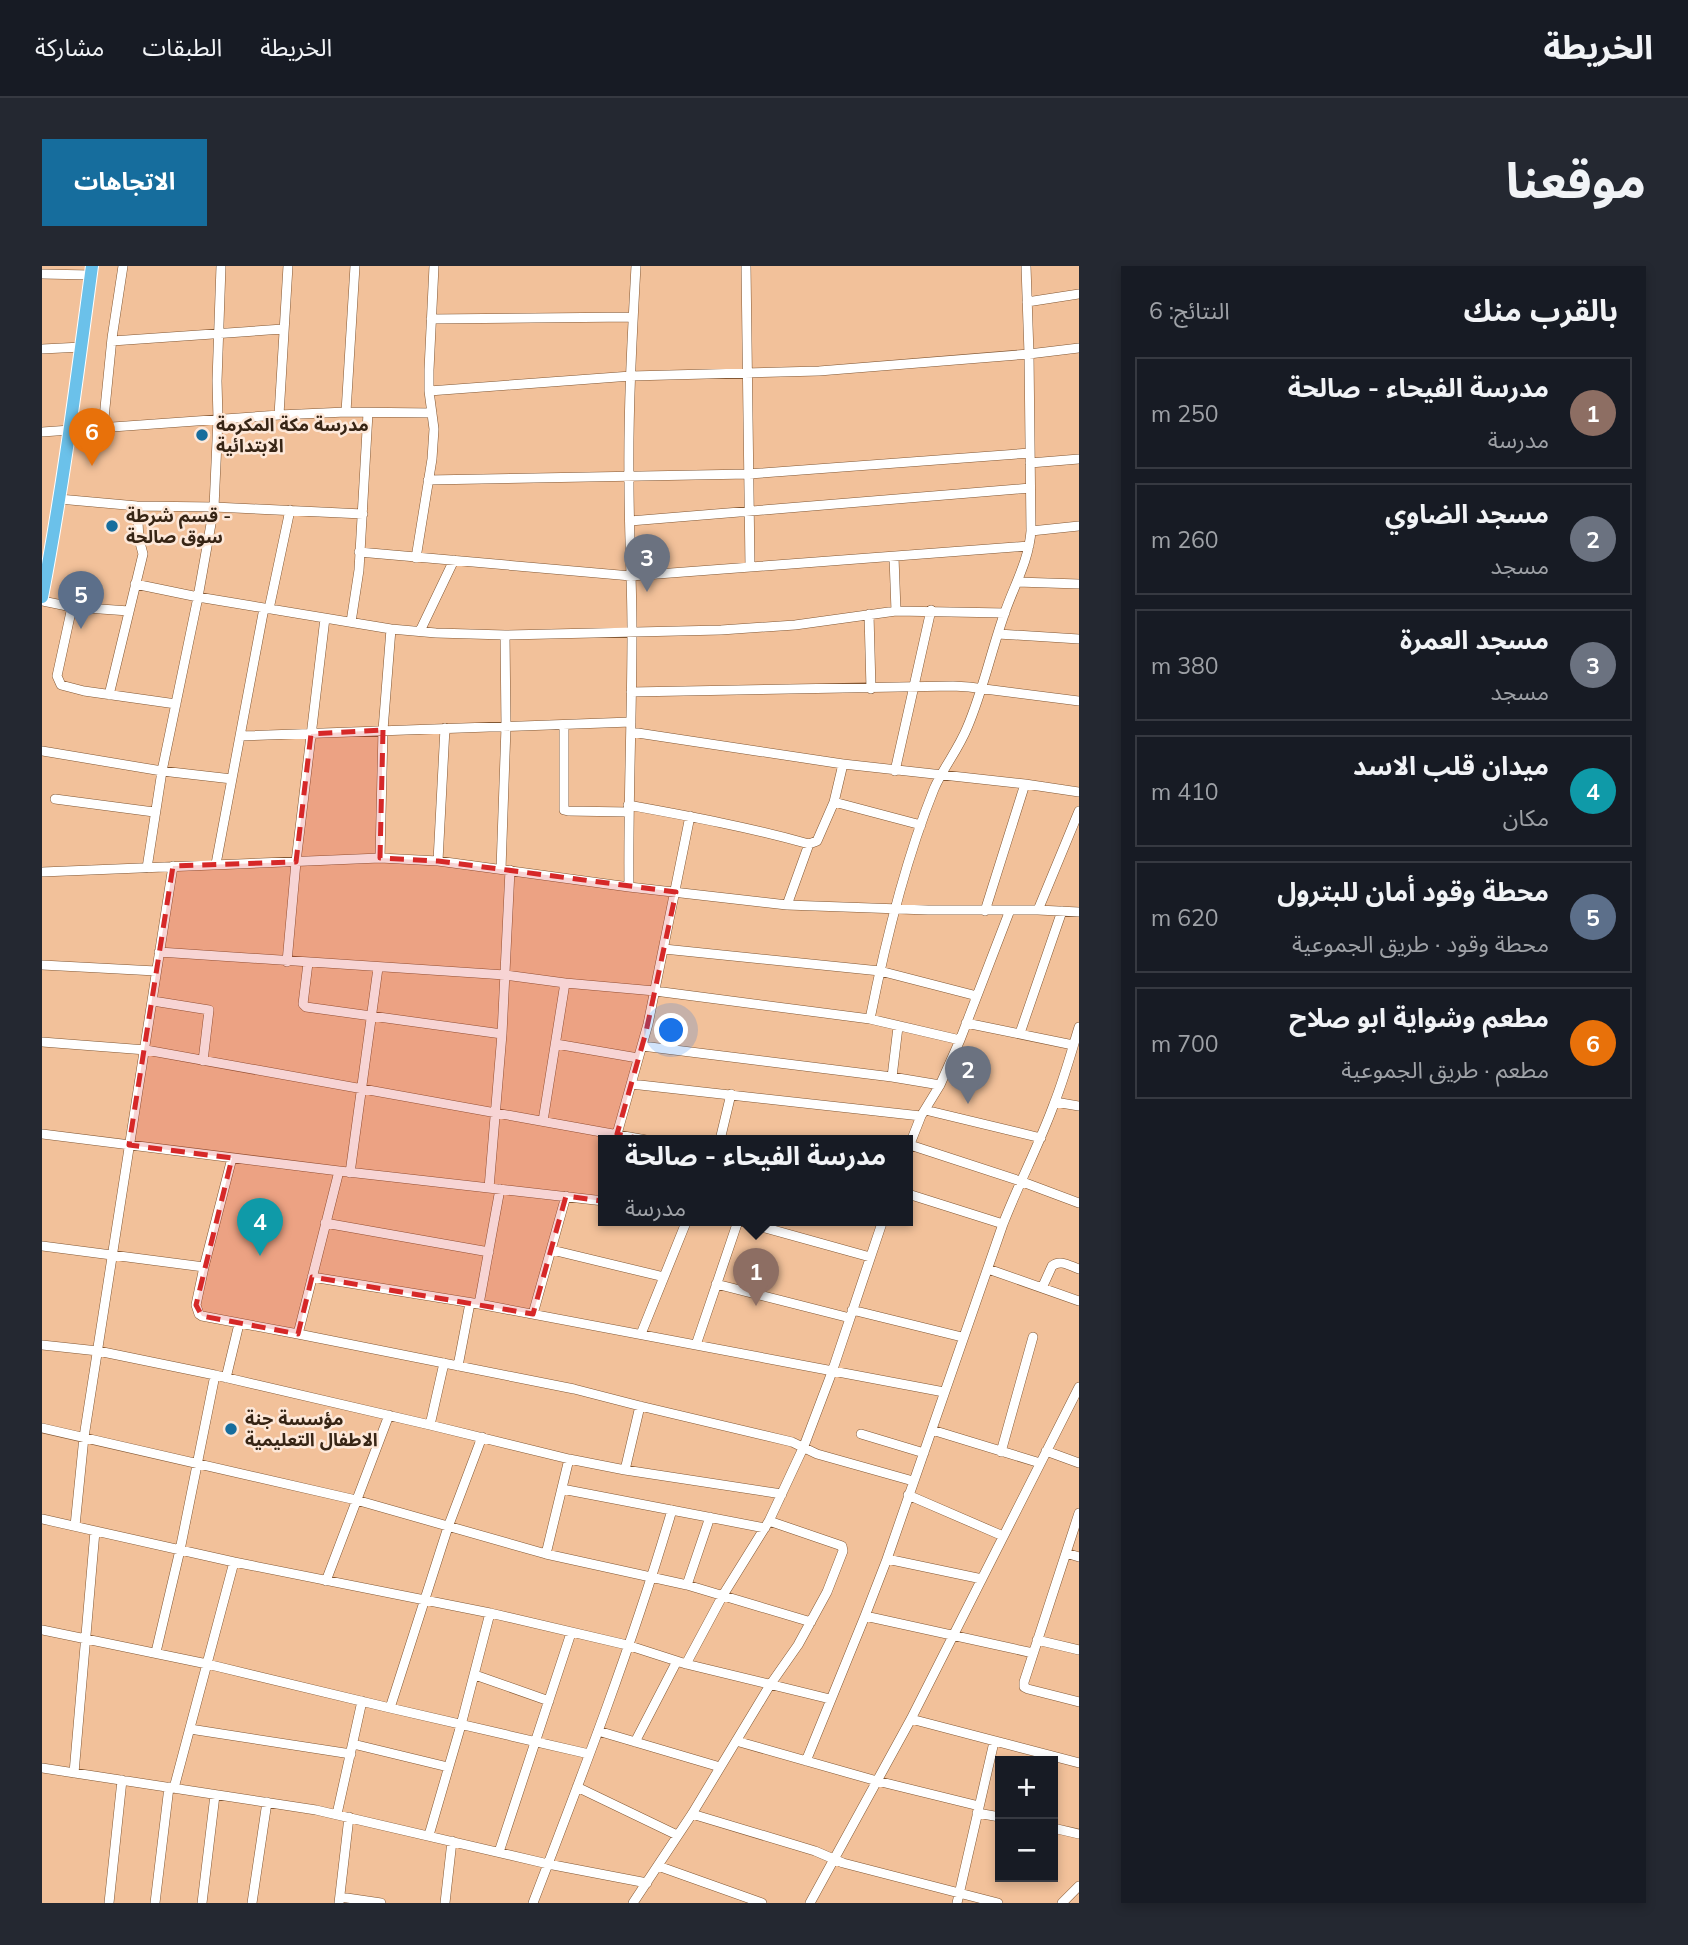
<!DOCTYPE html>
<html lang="ar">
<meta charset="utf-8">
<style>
:root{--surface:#171b24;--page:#242831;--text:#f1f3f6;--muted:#9ea1a6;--line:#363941;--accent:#166d9d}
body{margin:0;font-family:Mulish,"Noto Sans Arabic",sans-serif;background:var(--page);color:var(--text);direction:rtl}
.controls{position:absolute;right:21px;bottom:21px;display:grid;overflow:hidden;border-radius:0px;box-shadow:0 4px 10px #0003}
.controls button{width:63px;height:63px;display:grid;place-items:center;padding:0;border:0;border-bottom:2px solid var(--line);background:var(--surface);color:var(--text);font:35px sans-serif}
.you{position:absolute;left:630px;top:765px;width:24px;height:24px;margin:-18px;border:5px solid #fff;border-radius:50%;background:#1a73e8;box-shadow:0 0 0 10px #1a73e833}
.badge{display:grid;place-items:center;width:46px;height:46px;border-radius:50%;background:var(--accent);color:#fff;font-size:23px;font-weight:700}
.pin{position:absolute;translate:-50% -58px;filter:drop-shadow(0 2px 4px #0008)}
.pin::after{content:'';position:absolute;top:37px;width:24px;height:21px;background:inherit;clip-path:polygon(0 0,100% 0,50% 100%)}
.popup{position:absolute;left:556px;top:869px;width:315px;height:91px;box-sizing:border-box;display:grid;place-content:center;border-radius:0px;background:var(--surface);filter:drop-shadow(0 2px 5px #0005);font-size:23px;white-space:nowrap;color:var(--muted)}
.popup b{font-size:26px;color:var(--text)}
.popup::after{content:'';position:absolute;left:50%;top:100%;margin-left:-14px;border:14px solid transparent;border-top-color:var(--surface)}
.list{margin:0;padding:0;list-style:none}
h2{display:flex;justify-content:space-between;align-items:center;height:91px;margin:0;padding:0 28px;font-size:30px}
h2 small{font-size:23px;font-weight:400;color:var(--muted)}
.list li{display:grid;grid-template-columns:46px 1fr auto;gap:21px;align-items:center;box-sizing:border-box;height:112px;margin:0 14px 14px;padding:0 14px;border:2px solid var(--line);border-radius:0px}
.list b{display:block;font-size:26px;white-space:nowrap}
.list p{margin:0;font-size:23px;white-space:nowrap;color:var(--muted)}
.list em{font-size:23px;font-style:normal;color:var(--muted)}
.map{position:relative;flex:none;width:1037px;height:1637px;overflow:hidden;direction:ltr;border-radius:0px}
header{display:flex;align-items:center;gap:42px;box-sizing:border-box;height:98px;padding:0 35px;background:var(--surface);border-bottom:2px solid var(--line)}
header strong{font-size:33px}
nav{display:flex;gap:38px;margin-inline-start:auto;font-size:24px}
.intro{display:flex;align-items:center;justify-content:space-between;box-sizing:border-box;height:168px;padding:0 42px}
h1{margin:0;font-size:49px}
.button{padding:18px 32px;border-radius:0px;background:var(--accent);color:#fff;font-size:24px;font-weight:700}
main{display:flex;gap:42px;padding:0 42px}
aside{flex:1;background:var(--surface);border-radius:0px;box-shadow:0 4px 10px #0003}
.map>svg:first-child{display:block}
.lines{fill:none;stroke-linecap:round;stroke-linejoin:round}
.minor-casing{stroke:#825733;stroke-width:10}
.major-casing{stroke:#fff;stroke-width:14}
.minor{stroke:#fff;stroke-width:9}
.major{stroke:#6bc1ea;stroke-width:12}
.marked{fill:#d62828;fill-opacity:0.2;stroke:#d62828;stroke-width:5;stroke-dasharray:14 9;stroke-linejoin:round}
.poi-dot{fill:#166d9d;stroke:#fde8d9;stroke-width:2.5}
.labels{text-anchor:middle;stroke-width:5;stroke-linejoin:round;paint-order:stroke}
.poi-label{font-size:18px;font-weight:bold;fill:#372515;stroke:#fde8d9;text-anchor:start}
</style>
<header>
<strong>الخريطة</strong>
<nav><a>الخريطة</a><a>الطبقات</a><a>مشاركة</a></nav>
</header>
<div class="intro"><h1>موقعنا</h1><a class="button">الاتجاهات</a></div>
<main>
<aside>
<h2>بالقرب منك<small>النتائج: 6</small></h2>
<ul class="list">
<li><span class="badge" style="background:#8d6e63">1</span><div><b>مدرسة الفيحاء - صالحة</b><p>مدرسة</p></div><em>250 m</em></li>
<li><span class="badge" style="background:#6b7280">2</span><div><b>مسجد الضاوي</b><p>مسجد</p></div><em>260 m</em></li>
<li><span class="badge" style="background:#6b7280">3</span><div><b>مسجد العمرة</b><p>مسجد</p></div><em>380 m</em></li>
<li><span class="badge" style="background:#0f9aa8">4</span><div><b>ميدان قلب الاسد</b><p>مكان</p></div><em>410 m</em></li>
<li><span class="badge" style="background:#5c6f8a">5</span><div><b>محطة وقود أمان للبترول</b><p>محطة وقود · طريق الجموعية</p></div><em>620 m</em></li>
<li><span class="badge" style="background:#e8710a">6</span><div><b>مطعم وشواية ابو صلاح</b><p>مطعم · طريق الجموعية</p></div><em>700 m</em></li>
</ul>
</aside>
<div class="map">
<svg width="1037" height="1637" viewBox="0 0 1037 1637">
<rect width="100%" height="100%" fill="#f2c19a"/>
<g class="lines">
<g class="minor-casing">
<path id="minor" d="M 704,0 L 708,301
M 0,8 L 49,9
M 985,36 L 1037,28
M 389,53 L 591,51
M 70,75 L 241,63
M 0,83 L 40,81
M 387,125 L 589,110 L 777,105 L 987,88 L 1037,82
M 304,146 L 313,0
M 237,149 L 246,0
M 61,162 L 70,72 L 81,0
M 0,166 L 237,149 L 304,146 L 390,147
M 988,197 L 1037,193
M 386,214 L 707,208 L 988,187
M 17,233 L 95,240 L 172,241 L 321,248
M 588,255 L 988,222
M 989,265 L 1037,260
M 317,286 L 589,310 L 987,280
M 852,291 L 854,345
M 374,292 L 390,193 L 392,163 L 387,125 L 387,104 L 392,0
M 975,316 L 1037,318
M 93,318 L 156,331 L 349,363 L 394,367 L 463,369 L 679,364 L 753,359 L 854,345 L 963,347
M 0,335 L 30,341 L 87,345
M 30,341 L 15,410 L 19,419 L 42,425 L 134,438
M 227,343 L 248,244
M 827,348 L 829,423
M 309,356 L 317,304 L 326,147
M 378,365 L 412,294
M 956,368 L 1037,373
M 589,426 L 911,420 L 927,421 L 1037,435
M 67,429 L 101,288 L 97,273 L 95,240
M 522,459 L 522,544 L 526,545 L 586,546
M 589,466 L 801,498 L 983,518 L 1037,526
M 198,470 L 589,456
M 0,485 L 120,505 L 190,513
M 853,505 L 889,344
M 13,533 L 112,546
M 792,536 L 879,559
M 586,539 C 646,550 707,561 767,578
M 338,592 L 341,464 L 349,363
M 396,595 L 403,462
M 174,598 L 222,342
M 105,602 L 120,505 L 156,331 L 172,241 L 176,153 L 175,115 L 179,0
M 459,603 L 464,461 L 463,369
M 0,606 L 338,592 L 396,595 L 587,621 L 745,639 L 886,644 L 996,644 L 1037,646
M 587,621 C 586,536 590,451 590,366 C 590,316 587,267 587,217 C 586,145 590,72 594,0
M 745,639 L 767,578 L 775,575 L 792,536 L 801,498
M 996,644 L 1037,545
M 943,645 L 983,518
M 622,683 L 838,705 L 935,730
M 117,686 L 463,709 L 523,717 L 613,725 L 828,753 L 918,774
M 245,696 L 254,596 L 283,352
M 266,697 L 261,738 L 264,741 L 460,768
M 0,699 L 114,705
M 111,735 L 167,744 L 161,795
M 828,753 C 843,677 863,595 892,523 C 901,502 916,484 925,462 C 941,425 949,385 963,346 C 972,320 987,294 989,265 L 987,88 L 984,0
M 924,757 L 1031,779
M 978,767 L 1020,645
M 0,776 L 104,784 L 604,874
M 514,778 L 596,792
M 600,780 L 850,811 L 898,819
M 850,811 L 856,761
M 589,818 L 879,850
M 1013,836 L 1037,840
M 883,844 L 999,872
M 501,855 L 523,717
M 0,868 L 297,905 L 562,935
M 575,868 L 606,758 L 648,550
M 678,874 L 689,828
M 868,879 L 978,915 L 1037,937
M 866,883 L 879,850 L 898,819 L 918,774 L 968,644
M 190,892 L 162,1001 L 154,1039 L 157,1048 L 160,1050 L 256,1068 L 532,1123 L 598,1140 L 750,1176 L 775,1188 L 871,1215
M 308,907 L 336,702
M 447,922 L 460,768 L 468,604
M 866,928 L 961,958
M 695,954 L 828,991
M 283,957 L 447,986
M 0,980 L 162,1001
M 510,984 L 622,1011
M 946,1003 L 1037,1035
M 270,1011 L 437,1038 L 902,1126
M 674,1018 L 808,1052
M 1000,1022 L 1010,1000 C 1018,993 1028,1000 1037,1003
M 437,1038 L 458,923
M 810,1044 L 920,1071
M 491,1048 L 524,930
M 256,1068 L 297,905
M 599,1068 L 645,954
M 0,1079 L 56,1085 L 173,1109 L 388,1159 L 527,1193 L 583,1204 L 740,1228
M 654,1079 L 696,955
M 416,1100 L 428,1037
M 184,1112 L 197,1058
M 388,1159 L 402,1097
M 0,1162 L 314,1234 L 504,1288 L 645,1319 L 769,1356
M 890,1164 L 998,1197
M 819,1168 L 882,1187
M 1004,1185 L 1037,1197
M 959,1186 L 991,1071
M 583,1204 L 598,1140
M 520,1223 L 723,1262
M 866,1229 L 961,1270
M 1037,1247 L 982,1416 L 982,1421 L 986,1423 L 1037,1436
M 0,1253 L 192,1296 L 448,1347 L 585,1379 L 644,1398 L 788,1433
M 33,1260 L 42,1171 L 131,600
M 1024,1287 L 1037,1291
M 504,1288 L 527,1193
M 845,1293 L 940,1313
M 284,1315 L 347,1149
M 645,1319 L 668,1251
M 823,1350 L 991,1387
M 0,1364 L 165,1398 L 348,1442 L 547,1488
M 995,1374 L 1037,1384
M 114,1386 L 138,1284 L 173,1109
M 644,1398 L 681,1329 L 727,1255 L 762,1180 L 790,1106 L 841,954
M 433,1409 L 507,1435
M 348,1442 L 406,1261 L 440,1171
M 869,1453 L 1037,1497
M 148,1463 L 309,1488
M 556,1465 L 678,1501
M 694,1475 L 835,1515 L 937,1540
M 593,1476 L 635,1395
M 311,1478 L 406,1501
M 764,1495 L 823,1350 L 845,1293 L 961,958 C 977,917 997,879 1012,838 C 1022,813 1029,787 1037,761
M 0,1502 L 274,1544 L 506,1598 L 605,1617
M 32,1507 L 53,1265
M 535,1521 L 635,1569
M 132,1522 L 192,1296
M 935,1547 L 958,1551
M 295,1548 L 320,1435
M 650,1548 L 773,1585 L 801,1597 L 956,1637
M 1011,1562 L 1037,1568
M 387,1569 L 419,1459 L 448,1347
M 457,1586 L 529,1367
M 616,1600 L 720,1637
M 298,1631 L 339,1637
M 67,1637 L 80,1514
M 113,1637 L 127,1521
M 160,1637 L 173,1529
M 210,1637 L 225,1536
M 297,1637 L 307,1551
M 403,1637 L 410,1575
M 491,1637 C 541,1507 591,1377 630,1244
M 591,1637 L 650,1548 L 728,1419 L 756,1379 L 785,1326 L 801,1285 L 800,1280 L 727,1255
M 768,1637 L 869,1453 L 1037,1121
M 915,1637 L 952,1476
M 1020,1637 L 1037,1620"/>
</g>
<g class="major-casing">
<path id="major" d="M 0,331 C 21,222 35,111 50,0"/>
</g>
<use href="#minor" class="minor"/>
<use href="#major" class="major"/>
</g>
<path class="marked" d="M 341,464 L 338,592 L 396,595 L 634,626 L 604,766 L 575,868 L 673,888 L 648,947 L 524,930 L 491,1048 L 270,1011 L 256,1068 L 160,1050 L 154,1039 L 190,892 L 87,879 L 131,600 L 254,596 L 269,468 Z"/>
<g class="poi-dot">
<circle cx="160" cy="169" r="7"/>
<circle cx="70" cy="260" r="7"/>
<circle cx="189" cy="1163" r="7"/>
</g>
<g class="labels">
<g class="poi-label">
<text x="174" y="165">مدرسة مكة المكرمة<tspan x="174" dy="21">الابتدائية</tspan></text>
<text x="84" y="256">قسم شرطة -<tspan x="84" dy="21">سوق صالحة</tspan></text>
<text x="203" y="1159">مؤسسة جنة<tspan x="203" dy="21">الاطفال التعليمية</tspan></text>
</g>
</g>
</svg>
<div class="controls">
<button>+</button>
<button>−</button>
</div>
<div class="you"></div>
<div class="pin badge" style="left:714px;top:1040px;background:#8d6e63">1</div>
<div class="popup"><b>مدرسة الفيحاء - صالحة</b>مدرسة</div>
<div class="pin badge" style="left:926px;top:838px;background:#6b7280">2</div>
<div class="pin badge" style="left:605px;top:326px;background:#6b7280">3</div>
<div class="pin badge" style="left:218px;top:990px;background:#0f9aa8">4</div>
<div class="pin badge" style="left:39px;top:363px;background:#5c6f8a">5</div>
<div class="pin badge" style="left:50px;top:200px;background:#e8710a">6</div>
</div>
</main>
